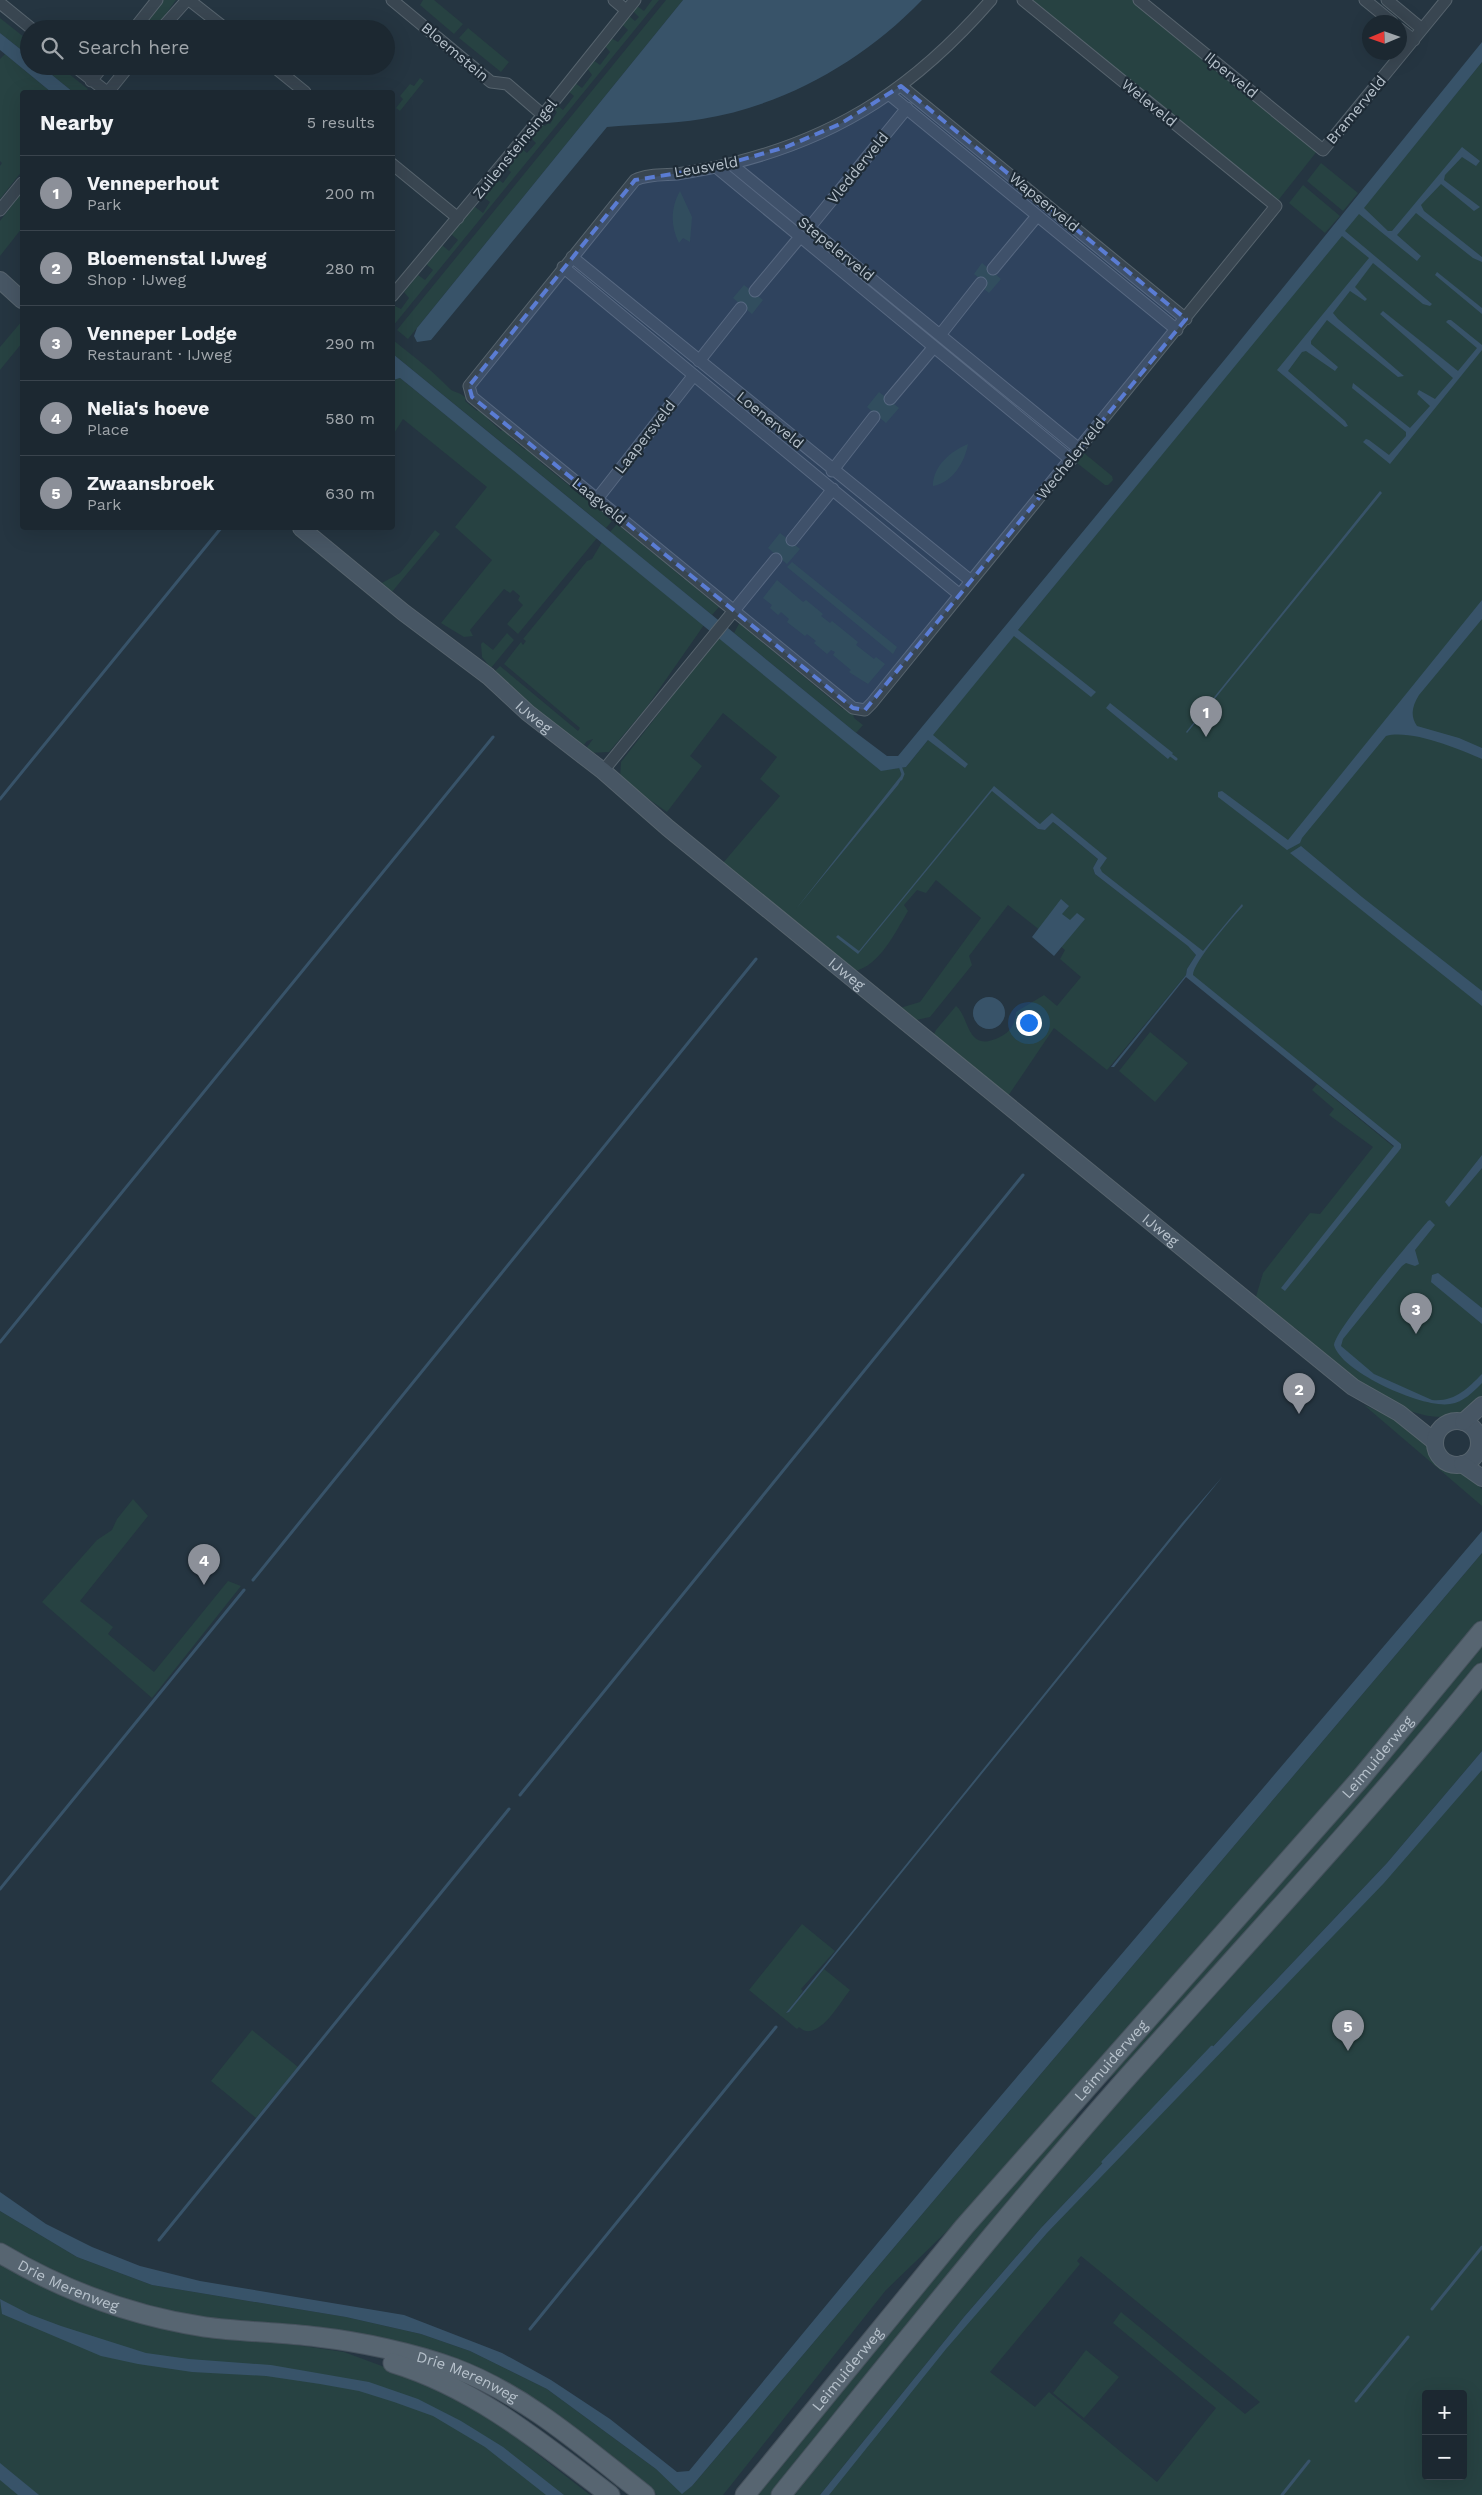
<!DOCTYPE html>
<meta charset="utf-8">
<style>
:root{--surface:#1c2831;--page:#253039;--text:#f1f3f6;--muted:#a0a6ab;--line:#3a444d;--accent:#8c9099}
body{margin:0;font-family:"Work Sans",sans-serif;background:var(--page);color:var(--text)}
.controls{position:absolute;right:15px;bottom:15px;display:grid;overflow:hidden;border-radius:5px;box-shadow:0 5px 20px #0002}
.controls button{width:45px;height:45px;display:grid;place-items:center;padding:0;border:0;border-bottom:1px solid var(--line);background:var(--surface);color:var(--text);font:25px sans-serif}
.compass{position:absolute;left:1362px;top:15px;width:45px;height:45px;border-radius:50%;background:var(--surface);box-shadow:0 5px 20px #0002;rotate:268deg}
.you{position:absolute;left:1028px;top:1022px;width:18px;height:18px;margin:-12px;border:4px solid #fff;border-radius:50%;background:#1a73e8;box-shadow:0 0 0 8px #1a73e833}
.badge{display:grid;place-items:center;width:32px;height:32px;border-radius:50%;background:var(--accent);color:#fff;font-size:16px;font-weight:700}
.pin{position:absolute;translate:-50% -41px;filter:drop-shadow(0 1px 2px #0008)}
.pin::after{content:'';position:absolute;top:26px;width:18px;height:15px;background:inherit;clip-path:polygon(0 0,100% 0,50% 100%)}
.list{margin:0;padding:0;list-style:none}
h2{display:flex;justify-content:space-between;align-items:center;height:65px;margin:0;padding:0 20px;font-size:21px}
h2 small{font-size:16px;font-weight:400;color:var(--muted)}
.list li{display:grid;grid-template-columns:32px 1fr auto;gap:15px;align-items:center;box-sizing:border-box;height:75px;padding:0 20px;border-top:1px solid var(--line)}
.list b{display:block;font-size:19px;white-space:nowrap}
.list p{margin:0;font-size:16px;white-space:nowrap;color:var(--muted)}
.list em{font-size:16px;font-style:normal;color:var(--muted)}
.icon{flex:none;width:28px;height:28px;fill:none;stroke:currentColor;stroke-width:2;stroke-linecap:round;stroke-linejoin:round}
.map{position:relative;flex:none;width:1482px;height:2495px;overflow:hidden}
.search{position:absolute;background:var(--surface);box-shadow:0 5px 20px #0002;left:20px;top:20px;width:375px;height:55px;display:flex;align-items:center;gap:12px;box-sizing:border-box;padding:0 18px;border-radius:28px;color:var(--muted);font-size:19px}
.panel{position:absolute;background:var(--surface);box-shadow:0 5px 20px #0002;left:20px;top:90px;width:375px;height:440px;border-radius:5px}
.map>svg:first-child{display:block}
.green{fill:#274242;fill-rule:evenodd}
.water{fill:#385369}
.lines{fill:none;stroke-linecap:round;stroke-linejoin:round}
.stream{stroke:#385369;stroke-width:3}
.street-casing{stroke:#57646e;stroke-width:13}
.secondary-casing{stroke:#57646e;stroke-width:18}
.primary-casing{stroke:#46525d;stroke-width:21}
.street{stroke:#394651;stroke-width:11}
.secondary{stroke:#475664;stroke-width:16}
.primary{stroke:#576571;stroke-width:19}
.marked{fill:#5a7cd3;fill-opacity:0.2;stroke:#5a7cd3;stroke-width:4;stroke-dasharray:10 6;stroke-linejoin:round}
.labels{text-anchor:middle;stroke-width:4.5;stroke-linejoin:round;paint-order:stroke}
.street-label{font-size:15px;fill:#b6c1cb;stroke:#1e2b36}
</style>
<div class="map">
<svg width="1482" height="2495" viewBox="0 0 1482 2495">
<rect width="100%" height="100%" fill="#253541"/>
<path class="green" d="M 163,0 L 176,0 L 155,29 L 139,29 Z
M 423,0 L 434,0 L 463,24 L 454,34 L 420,5 Z
M 652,0 L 659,0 L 393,326 L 393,305 L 401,309 L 409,298 L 404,292 L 418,275 L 425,280 L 433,270 L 426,264 L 442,245 L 449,251 L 458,240 L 451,234 L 474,206 L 483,213 L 490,202 L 482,196 L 496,178 L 503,183 L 511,172 L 505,167 L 521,148 L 527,153 L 536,143 L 530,137 L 542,123 L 545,126 L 548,123 L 550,124 L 557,112 L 553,109 L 557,105 L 563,110 L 574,96 L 568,91 L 575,83 L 582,88 L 592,75 L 587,68 L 593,60 L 600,65 L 610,52 L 605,46 L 611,38 L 618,42 L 628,30 L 622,24 L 629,16 L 635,21 L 639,17 L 633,11 L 637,6 L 644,11 Z
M 666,0 L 683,0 L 408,339 L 397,330 Z
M 1027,0 L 1135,0 L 1318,150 L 1276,203 Z
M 0,18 L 29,41 L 29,56 L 0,33 Z
M 468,28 L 509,62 L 501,72 L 459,38 Z
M 5,54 L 51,92 L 22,92 L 22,171 L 0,199 L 0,166 L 2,163 L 0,161 L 0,59 Z
M 1482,62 L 1482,1397 C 1435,1456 1336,1368 1297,1334 L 1299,1331 L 1294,1327 L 1291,1330 L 1255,1300 L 1263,1273 L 1310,1213 L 1320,1214 L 1373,1147 L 1329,1115 L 1334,1109 L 1312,1090 L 1317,1084 L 1395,1148 L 1397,1145 L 1188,975 L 1202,953 L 1094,869 L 1102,858 L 1054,819 L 1044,829 L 994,792 L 1038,829 L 1045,830 L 1053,822 L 1057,825 L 1098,859 L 1093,868 L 1095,874 L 1189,946 L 1196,955 L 1187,969 L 1186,975 L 1107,1070 L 1054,1028 L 1008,1096 L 933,1036 L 936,1030 L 956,1006 C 970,1017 966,1054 1000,1037 C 1011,1031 1015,1025 1016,1012 L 1044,995 L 1057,1006 L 1081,977 L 1060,959 L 1065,950 L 1008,905 L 969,956 L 972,965 L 930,1017 L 916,1020 L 900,1008 L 920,1002 L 981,918 L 936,880 L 926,893 L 917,890 L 904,905 L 908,911 C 896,931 879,967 854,971 L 723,863 L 780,796 L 760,779 L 777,757 L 723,713 L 690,756 L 702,766 L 667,812 L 620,779 L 621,762 L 718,637 L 881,770 L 906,767 Z
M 41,66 L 59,66 L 88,89 L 85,92 L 73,92 Z
M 420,78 L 424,81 L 400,111 L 396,108 L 403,99 L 400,96 L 410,84 L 414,86 Z
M 1321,163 L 1358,193 L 1343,211 L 1307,181 Z
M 1303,185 L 1340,216 L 1325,233 L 1289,203 Z
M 680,191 L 692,217 L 690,242 L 683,238 L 679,243 C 670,226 671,207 680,191 Z
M 22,192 L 22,228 L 0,256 L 0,221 Z
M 982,263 L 1001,279 L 989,293 L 984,289 L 987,284 L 974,274 Z
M 744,285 L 763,300 L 752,314 L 733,298 Z
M 22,321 L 22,343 L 0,370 L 0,347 Z
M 393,340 C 413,356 433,371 450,389 C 454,393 459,391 466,398 L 465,401 L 477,411 L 479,409 L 489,417 L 488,419 L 501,431 L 504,428 L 512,435 L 510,437 L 525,450 L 527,447 L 541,460 L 540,462 L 571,487 L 573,485 L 609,514 L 607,517 L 612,521 L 606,528 L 393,354 Z
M 400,378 L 597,538 L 518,634 L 507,624 L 523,605 L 518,600 L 520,596 L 513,590 L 510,593 L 504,589 L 470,630 L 473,636 L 464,637 L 441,623 L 492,560 L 455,527 L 487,487 L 403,419 L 393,435 L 393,380 Z
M 879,392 L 899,408 L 886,423 L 867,407 Z
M 968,444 C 965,462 952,483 933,486 C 933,466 951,451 968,444 Z
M 1084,453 L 1112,476 L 1113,480 L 1108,485 L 1105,485 L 1077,463 Z
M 617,524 L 632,536 L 634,534 L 646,544 L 644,546 L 658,557 L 660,555 L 672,565 L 670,567 L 684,579 L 686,577 L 698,586 L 697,589 L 710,600 L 713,598 L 722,607 L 719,607 L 712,615 L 610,532 Z
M 435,530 L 440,534 L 391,593 L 380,584 L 400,573 Z
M 780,533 L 800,549 L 787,564 L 768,548 Z
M 602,542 L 704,625 L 646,708 L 609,752 L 589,753 L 585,750 L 593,739 L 587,741 L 583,746 L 514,693 L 495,671 L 500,666 L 578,731 L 580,728 L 504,664 L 521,642 L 523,645 L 526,641 L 523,639 L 587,561 L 592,559 Z
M 792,562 L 897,647 L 893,654 L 787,567 Z
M 777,580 L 803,602 L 806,600 L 823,614 L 821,616 L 830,623 L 832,621 L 858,642 L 856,645 L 874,659 L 876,657 L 885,664 L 868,684 L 849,672 L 851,670 L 833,655 L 835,652 L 831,650 L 827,654 L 814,643 L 816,641 L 807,634 L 805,636 L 787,622 L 789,619 L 781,612 L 778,615 L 770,608 L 772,605 L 763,598 Z
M 740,622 L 745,625 L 744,627 L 843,709 L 846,707 L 853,713 L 854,718 L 863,725 L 856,733 L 734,633 Z
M 507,633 L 514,640 L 491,668 L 482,657 L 481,644 L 483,642 L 493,650 Z
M 1150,1032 L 1188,1063 L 1155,1102 L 1119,1071 Z
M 1364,1405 L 1424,1431 L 1432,1444 L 1436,1459 L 1443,1466 L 1462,1471 L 1482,1489 L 1482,1506 Z
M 133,1499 L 148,1516 L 80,1601 L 113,1627 L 108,1634 L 154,1672 L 228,1581 L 241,1586 L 152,1698 L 42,1602 L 97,1540 L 112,1530 L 117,1519 Z
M 1482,1553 L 1482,1622 L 1283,1856 L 970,2209 L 886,2290 L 723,2495 L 657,2495 L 586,2439 L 459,2367 L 183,2318 L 80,2289 L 0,2246 L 0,2211 L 77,2257 L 152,2285 L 346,2317 L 421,2334 L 470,2351 L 547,2389 L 656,2469 L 682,2493 L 692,2486 Z
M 1482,1641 L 1482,1663 L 1344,1825 L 1137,2057 L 1108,2080 L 1128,2047 Z
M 1482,1685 L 1482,1751 L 1387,1863 L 1041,2228 L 964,2317 L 820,2495 L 789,2495 L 1090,2128 Z
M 1482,1762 L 1482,2495 L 827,2495 L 1040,2231 L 1045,2235 L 1383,1876 ZM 1081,2256 L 1260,2402 L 1245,2414 L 1121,2312 L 1113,2323 L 1216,2408 L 1157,2482 L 1049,2392 L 1035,2407 L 990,2372 L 1080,2264 L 1077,2261 ZM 1426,2394 L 1463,2394 L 1463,2476 L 1426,2476 Z
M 802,1924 L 835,1951 L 801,1989 L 803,1991 L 786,2014 L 824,1969 L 850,1990 C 839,2004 817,2044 799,2027 L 797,2029 L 749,1990 Z
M 252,2030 L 298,2067 L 256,2118 L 211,2081 Z
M 1078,2114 L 1059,2146 L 773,2495 L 753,2495 L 1050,2137 Z
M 0,2263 L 26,2278 L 72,2299 L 256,2339 L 344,2352 L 417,2379 L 455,2396 L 504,2428 L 590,2495 L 0,2495 Z
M 1086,2350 L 1119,2377 L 1084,2418 L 1053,2393 Z"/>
<path class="water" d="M 683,0 L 922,0 C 863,61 786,105 702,119 C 671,124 638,124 607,127 L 431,340 L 417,342 L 414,336 L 417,328 Z
M 0,33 L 29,56 L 29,66 L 41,66 L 73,92 L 51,92 L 0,50 Z
M 1482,42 L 1482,62 L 1364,208 L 1388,231 L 1392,231 L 1462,147 L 1480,161 L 1476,166 L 1462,157 L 1445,175 L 1444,180 L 1480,207 L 1474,211 L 1441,184 L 1421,205 L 1424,211 L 1482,257 L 1482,262 L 1473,258 L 1416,213 L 1397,235 L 1421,256 L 1417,261 L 1359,214 L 1345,231 L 1432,304 L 1430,306 L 1423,304 L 1373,263 L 1355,287 L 1367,299 L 1365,301 L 1350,291 L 1333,313 L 1338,319 L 1404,376 L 1398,377 L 1327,320 L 1311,341 L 1311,344 L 1338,367 L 1335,371 L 1306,351 L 1302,352 L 1288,371 L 1345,421 L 1348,426 L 1345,427 L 1277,370 L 1369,258 L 1342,236 L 1018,630 L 1096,692 L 1091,697 L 1014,636 L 933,735 L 968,764 L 965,768 L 928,740 L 906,767 L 881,771 L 410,386 L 400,378 L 393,380 L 393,354 L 855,732 L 887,756 L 898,756 L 1226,358 Z
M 1437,272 L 1482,308 L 1482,314 L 1435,275 Z
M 1383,311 L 1458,371 L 1477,348 L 1446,322 L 1448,320 L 1451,320 L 1482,345 L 1482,350 L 1390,464 L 1363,442 L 1366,439 L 1369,440 L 1389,455 L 1406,436 L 1406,432 L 1352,388 L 1353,383 L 1410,428 L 1430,406 L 1417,394 L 1419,390 L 1435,399 L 1453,378 L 1380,314 Z
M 1380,491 L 1382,493 L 1187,733 L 1186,732 Z
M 1482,600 L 1482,619 L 1419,695 C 1412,706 1410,716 1417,726 L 1459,738 L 1482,748 L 1482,759 C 1459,749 1411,729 1386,736 L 1302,838 L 1300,843 L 1287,850 L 1218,797 L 1218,792 L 1222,791 L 1288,840 Z
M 1110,703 L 1173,753 L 1168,759 L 1106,708 Z
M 900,777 L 903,777 L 898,785 L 796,909 Z
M 994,786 L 1040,824 L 1052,813 L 1107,858 L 1100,868 L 1102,872 L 1203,951 L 1242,904 L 1243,906 C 1233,917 1193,962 1193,975 L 1401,1144 L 1401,1148 L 1398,1152 L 1285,1291 L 1281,1288 L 1394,1146 L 1186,977 L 1114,1067 L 1111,1067 L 1186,975 L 1187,969 L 1196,955 L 1188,946 L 1095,874 L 1093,868 L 1098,859 L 1057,825 L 1053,822 L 1045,830 L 1038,829 L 992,791 L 858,954 L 836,937 L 838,935 L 859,951 Z
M 1301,846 L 1362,897 L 1482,991 L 1482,1006 L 1290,853 Z
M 1061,899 L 1069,906 L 1062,914 L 1070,920 L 1077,913 L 1085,919 L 1054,956 L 1032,937 Z
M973 1013a16 16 0 1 1 32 0a16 16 0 1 1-32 0Z
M 1482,1155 L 1482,1168 L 1449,1207 L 1445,1202 Z
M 1430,1220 L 1435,1225 L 1415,1250 L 1419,1264 L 1415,1266 L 1406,1263 L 1402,1266 L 1343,1339 L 1341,1346 L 1374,1374 L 1432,1400 C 1455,1402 1467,1389 1482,1374 L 1482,1383 C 1473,1392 1464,1402 1450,1404 C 1424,1409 1341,1372 1334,1345 C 1336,1328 1412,1240 1428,1221 Z
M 1438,1273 L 1482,1308 L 1482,1324 L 1431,1282 L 1432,1275 Z
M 1223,1476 L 789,2012 L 786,2013 L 1182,1523 Z
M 1482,1531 L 1482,1553 L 692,2486 L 682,2494 L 656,2469 L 547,2389 L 470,2351 L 421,2334 L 346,2317 L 152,2285 L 77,2257 L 0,2211 L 0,2192 L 46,2224 L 92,2247 L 140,2266 L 200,2281 L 404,2315 L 502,2353 L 551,2380 L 610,2419 L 677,2472 L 689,2471 L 953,2152 Z
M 1482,1751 L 1482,1770 L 1384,1883 L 1047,2233 L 946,2349 L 829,2495 L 820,2495 L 964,2317 L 1041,2228 L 1387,1863 Z
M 0,2299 L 29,2314 L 61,2326 L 146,2353 L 189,2359 L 271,2365 L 369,2382 L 418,2399 L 461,2421 L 503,2447 L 564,2495 L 546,2495 L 485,2447 L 433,2416 L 394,2402 L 359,2391 L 320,2384 L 266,2376 L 192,2372 L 138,2364 L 101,2356 L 2,2314 Z
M 0,2463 L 39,2495 L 18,2495 L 0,2480 Z"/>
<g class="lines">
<path class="stream" d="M 1168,753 L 1176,759
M 900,766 L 903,774 L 901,779
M 0,799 L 221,528
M 0,1342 L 493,737
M 253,1580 L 756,959
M 520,1795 L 1023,1175
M 0,1889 L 244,1590
M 1103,2162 L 1212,2047
M 159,2240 L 509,1809
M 1432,2309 L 1482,2247
M 530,2329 L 776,2027
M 1356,2401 L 1408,2337
M 1282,2495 L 1309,2461"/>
<g class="street-casing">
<path id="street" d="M 189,0 L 226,29
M 392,0 L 491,82 L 507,84 L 543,115
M 614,0 L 626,10
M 991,0 C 918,84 842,136 733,163 C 714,168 696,171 677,174 C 664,175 647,174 635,180 L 469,386 L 472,397 L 853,708 L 865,710 L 872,703 L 1276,206 L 1023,0
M 1139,0 L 1323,150 L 1446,0
M 1365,0 L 1392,22
M 1387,0 L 1422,29
M 0,3 L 32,29
M 134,29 L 157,0
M 161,29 L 187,0
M 1400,29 L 1414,40
M 74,66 L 107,92
M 273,66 L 305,92
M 91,81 L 103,66
M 901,86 L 1186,319
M 108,92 L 129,66
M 890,95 L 1177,330
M 392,164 L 458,218
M 731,164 L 1079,449
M 716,167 L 1071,460
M 0,210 L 22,183
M 809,228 L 907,108
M 572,257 L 971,581
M 563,267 L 960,595
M 993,269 L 1037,216
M 755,291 L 800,237
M 392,296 L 543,115 L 635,0
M 940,335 L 981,283
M 699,361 L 741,308
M 890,399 L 933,348
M 832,471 L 874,417
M 597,499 L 694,375
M 792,540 L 833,489
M 603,771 L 776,559"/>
</g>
<g class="secondary-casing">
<g id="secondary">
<path d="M 0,280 L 22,300"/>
<path id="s1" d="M 301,528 L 403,612 L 488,676 L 528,713 L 603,771 L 668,828 L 1267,1317 L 1353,1387 L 1399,1413 L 1434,1441"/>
<circle cx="1457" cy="1443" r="22"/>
<path d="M 1463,1422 L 1482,1405"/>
<path d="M 1462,1464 L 1482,1478"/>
</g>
</g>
<g class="primary-casing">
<g id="primary">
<path id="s2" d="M 0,2253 C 64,2291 132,2316 205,2327 C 242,2332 280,2332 318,2337 C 361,2342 413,2353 454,2368 C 526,2395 585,2448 645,2495"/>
<path d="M 393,2363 C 475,2388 542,2443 610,2495"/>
<path id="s3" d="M 745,2495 L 964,2227 L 1360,1779 L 1482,1631"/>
<path d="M 781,2495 C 894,2356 1005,2216 1124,2081 C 1244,1946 1368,1814 1482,1673"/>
</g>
</g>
<use href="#street" class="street"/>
<use href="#secondary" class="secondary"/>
<use href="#primary" class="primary"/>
</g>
<path class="marked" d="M 901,86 L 1186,319 L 865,710 L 853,708 L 514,431 L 472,397 L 469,386 L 635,180 L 716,167 L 786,147 L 840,124 Z"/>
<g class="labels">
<g class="street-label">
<text transform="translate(455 52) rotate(40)" y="5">Bloemstein</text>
<text transform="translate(1231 75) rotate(39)" y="5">Ilperveld</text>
<text transform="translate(1149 103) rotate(39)" y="5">Weleveld</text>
<text transform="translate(1356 110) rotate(-50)" y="5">Bramerveld</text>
<text transform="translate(515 149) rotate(-51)" y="5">Zuilensteinsingel</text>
<text transform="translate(706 167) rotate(-10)" y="5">Leusveld</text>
<text transform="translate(858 168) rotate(-51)" y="5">Vledderveld</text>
<text transform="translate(1044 202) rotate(39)" y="5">Wapserveld</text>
<text transform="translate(836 249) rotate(39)" y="5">Stepelerveld</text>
<text transform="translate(770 420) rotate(39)" y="5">Loenerveld</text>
<text transform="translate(645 437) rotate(-52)" y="5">Laapersveld</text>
<text transform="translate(1071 459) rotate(-51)" y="5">Wechelerveld</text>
<text transform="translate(599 501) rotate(39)" y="5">Laagveld</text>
<text dy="5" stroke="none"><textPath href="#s1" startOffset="300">IJweg</textPath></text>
<text dy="5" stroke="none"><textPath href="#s1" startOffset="705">IJweg</textPath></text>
<text dy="5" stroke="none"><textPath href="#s1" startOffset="1110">IJweg</textPath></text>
<text dy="5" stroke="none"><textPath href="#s3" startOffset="972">Leimuiderweg</textPath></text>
<text dy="5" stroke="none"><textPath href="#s3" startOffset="568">Leimuiderweg</textPath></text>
<text dy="5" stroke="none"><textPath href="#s2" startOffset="76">Drie Merenweg</textPath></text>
<text dy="5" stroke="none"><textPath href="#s3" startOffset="162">Leimuiderweg</textPath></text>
<text dy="5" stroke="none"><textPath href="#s2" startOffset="488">Drie Merenweg</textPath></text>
</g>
</g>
</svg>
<div class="controls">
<button>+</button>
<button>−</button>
</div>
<svg class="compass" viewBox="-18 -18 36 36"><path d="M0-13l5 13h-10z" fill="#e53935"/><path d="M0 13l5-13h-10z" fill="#a0a6ab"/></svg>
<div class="you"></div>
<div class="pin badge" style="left:1206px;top:737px">1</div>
<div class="pin badge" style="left:1299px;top:1414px">2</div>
<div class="pin badge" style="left:1416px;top:1334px">3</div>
<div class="pin badge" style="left:204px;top:1585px">4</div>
<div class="pin badge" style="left:1348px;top:2051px">5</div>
<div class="search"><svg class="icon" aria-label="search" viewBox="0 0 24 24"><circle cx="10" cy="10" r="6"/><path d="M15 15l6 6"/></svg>Search here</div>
<section class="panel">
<h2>Nearby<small>5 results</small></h2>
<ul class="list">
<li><span class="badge">1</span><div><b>Venneperhout</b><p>Park</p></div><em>200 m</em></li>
<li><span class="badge">2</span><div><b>Bloemenstal IJweg</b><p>Shop · IJweg</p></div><em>280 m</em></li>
<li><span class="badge">3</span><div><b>Venneper Lodge</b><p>Restaurant · IJweg</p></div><em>290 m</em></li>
<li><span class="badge">4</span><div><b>Nelia's hoeve</b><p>Place</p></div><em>580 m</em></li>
<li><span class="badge">5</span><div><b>Zwaansbroek</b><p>Park</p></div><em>630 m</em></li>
</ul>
</section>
</div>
